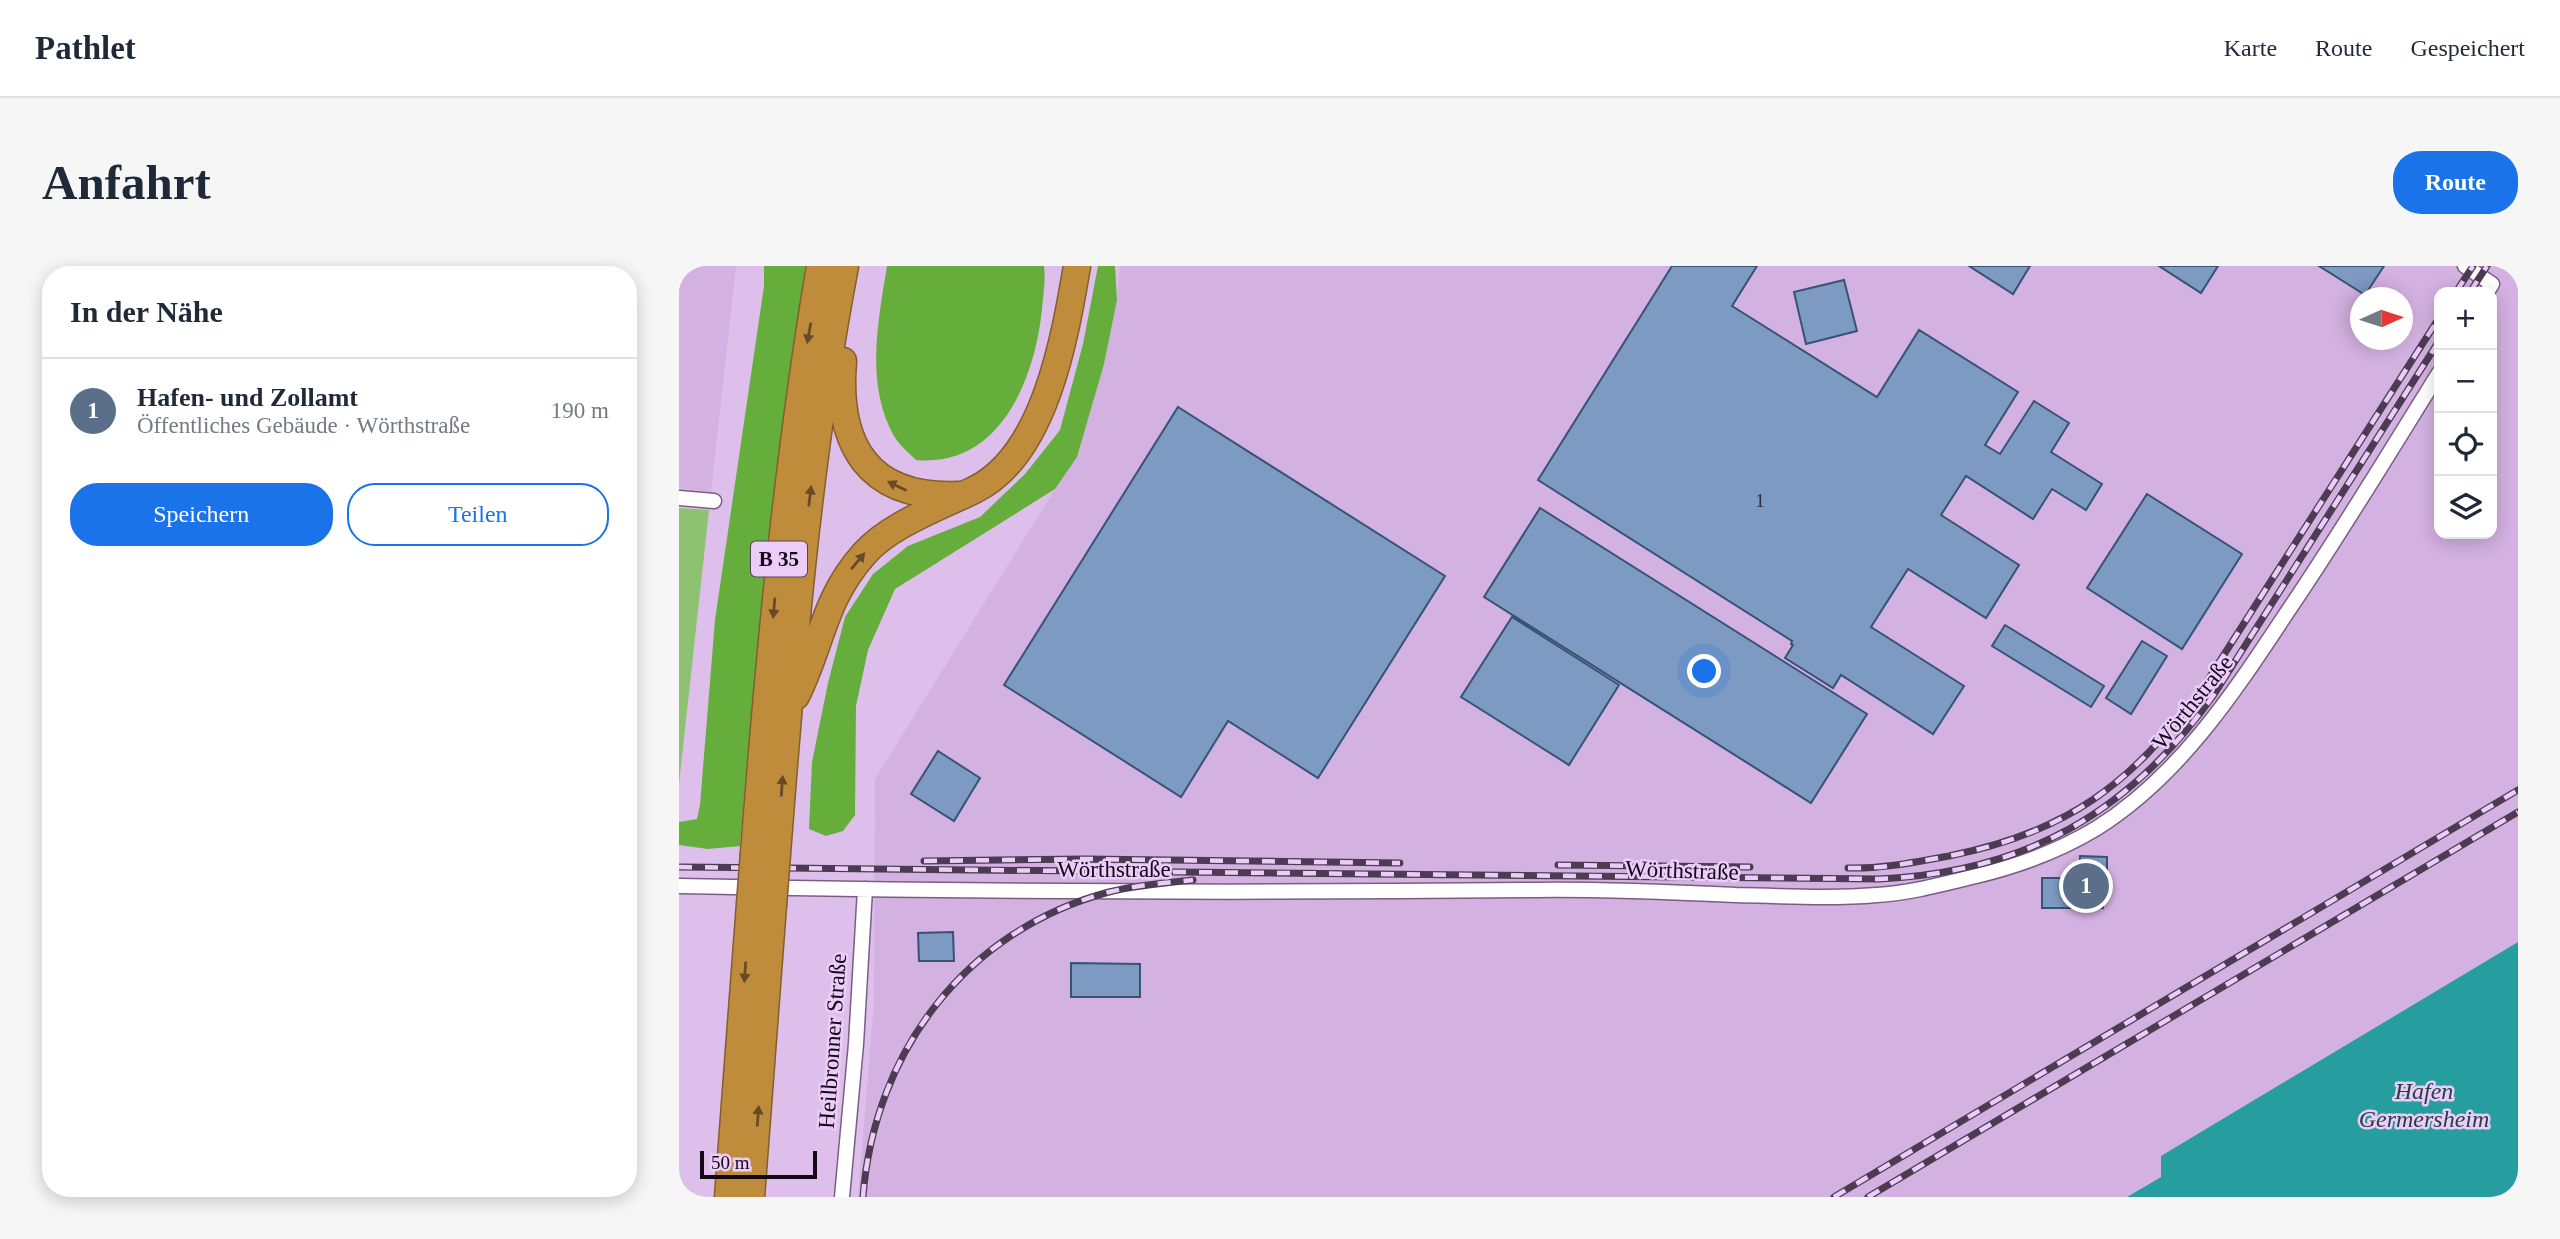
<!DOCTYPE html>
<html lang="de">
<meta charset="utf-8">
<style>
:root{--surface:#fff;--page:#f6f6f7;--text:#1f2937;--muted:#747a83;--line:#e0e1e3;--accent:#1a73e8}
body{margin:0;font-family:Georgia,serif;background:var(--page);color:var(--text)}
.controls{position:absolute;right:21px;top:21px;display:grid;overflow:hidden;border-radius:14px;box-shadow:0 4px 18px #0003}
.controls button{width:63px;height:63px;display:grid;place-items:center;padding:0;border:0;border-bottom:2px solid var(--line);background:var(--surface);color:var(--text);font:35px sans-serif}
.compass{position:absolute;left:1671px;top:21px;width:63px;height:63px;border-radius:50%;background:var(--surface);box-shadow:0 4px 18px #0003;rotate:87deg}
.scale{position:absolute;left:21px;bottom:18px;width:117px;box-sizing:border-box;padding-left:7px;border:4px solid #120816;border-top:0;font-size:19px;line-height:24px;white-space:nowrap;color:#120816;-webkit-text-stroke:5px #ecccf8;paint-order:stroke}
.you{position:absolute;left:1026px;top:406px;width:24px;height:24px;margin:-18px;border:5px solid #fff;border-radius:50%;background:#1a73e8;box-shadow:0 0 0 10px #1a73e833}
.badge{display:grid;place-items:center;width:46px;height:46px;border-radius:50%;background:var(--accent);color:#fff;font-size:23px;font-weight:700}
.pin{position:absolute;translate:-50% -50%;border:4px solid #fff;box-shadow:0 2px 7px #0006}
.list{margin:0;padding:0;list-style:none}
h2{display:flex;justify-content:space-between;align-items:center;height:91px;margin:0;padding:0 28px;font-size:30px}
h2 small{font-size:23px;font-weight:400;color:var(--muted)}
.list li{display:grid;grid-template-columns:46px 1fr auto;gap:21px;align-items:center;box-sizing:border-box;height:105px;padding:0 28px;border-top:2px solid var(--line)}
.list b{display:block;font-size:26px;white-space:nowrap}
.list p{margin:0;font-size:23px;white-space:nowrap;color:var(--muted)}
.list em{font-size:23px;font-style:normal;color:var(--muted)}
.actions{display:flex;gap:14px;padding:21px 28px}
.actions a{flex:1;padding:16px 0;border:2px solid var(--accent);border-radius:28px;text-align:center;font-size:24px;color:var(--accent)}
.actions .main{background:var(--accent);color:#fff}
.icon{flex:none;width:38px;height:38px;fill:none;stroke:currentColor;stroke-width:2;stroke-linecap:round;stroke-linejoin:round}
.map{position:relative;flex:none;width:1839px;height:931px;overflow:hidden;border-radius:28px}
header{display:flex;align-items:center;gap:42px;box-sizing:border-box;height:98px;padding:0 35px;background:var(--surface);border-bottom:2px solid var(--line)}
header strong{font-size:33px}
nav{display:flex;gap:38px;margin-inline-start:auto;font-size:24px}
.intro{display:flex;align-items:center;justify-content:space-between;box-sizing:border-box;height:168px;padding:0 42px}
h1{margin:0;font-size:49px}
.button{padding:18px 32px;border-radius:28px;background:var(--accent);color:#fff;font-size:24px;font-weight:700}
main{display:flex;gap:42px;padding:0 42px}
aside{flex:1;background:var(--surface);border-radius:28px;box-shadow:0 4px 18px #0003}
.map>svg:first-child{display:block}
.built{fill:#d3b1e1;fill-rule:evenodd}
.green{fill:#8cc272}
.forest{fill:#65ae3c}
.water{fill:#269d9e}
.building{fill:#7d9ac2;stroke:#385276;stroke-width:2}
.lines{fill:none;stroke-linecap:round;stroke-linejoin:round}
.street-casing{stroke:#795e84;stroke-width:17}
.highway-casing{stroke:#825e2f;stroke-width:29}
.street{stroke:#fff;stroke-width:14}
.highway{stroke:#bf8c3c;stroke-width:26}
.rail-casing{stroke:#4c3c52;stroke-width:7}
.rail{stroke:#ecccf8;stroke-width:4.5;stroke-dasharray:13;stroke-linecap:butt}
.highway-bridge-casing{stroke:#825e2f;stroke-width:29;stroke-linecap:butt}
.highway-bridge{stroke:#bf8c3c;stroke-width:26}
.oneway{fill:#684a29}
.labels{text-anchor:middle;stroke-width:5;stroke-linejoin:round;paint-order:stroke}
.number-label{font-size:19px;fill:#2d2c41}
.shield{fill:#ecccf8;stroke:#53435a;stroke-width:2}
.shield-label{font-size:21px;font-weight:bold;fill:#120816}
.street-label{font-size:23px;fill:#120816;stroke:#ecccf8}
.water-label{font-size:24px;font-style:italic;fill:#214343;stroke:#ecccf8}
</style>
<header>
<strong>Pathlet</strong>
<nav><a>Karte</a><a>Route</a><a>Gespeichert</a></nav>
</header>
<div class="intro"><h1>Anfahrt</h1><a class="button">Route</a></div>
<main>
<aside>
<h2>In der Nähe<small></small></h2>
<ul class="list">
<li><span class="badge" style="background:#5c6f8a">1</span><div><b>Hafen- und Zollamt</b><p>Öffentliches Gebäude · Wörthstraße</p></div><em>190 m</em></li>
</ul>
<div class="actions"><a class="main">Speichern</a><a>Teilen</a></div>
</aside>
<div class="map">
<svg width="1839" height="931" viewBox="0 0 1839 931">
<rect width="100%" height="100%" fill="#debfeb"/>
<path class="built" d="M 0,0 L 57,0 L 32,226 L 0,222 Z
M 441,0 L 1839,0 L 1839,676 L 1482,890 L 1482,910 L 1448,931 L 179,931 L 195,737 L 196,513 L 391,199 L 425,98 L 438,34 ZM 1760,26 L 1813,26 L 1813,268 L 1760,268 ZM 1682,32 L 1724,32 L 1724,74 L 1682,74 Z"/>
<path class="green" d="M 0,242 L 30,244 L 0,518 Z"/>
<path class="forest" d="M 85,0 L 126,0 L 122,40 L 69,484 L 61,580 L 29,583 L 0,579 L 0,556 L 18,553 L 21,539 L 36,354 L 85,20 Z
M 208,0 L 365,0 C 367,14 364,29 363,43 C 356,113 321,202 237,194 C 230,187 220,179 215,170 C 186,119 199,55 208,0 Z
M 419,0 L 436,0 L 438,34 L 425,98 L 398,191 L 376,223 L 216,323 L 189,384 L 177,440 L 176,549 L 164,565 L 147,570 L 130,563 L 133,496 L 149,417 L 166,351 L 194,308 L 229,280 L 301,251 L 346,208 L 381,164 L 404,78 Z"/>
<path class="water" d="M 1839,676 L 1839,931 L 1448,931 L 1482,911 L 1482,890 Z"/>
<path class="building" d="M 993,0 L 1078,0 L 1053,40 L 1198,131 L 1240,64 L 1339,126 L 1306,179 L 1321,188 L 1355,135 L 1390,157 L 1372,186 L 1423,218 L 1407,244 L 1373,223 L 1354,253 L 1287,210 L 1262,249 L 1340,299 L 1307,352 L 1229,303 L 1192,361 L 1285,420 L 1254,468 L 1162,409 L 1154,422 L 1106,392 L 1114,379 L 1112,378 L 1113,375 L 859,214 Z
M 1290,0 L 1351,0 L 1334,28 Z
M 1480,0 L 1539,0 L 1522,27 Z
M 1640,0 L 1705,0 L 1686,29 Z
M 1165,14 L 1178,65 L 1127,78 L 1115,26 Z
M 499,141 L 766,310 L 639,512 L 549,455 L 502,531 L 325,419 Z
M 1468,228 L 1563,288 L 1503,383 L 1408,322 Z
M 861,242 L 1188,448 L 1132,537 L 805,331 Z
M 833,351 L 940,419 L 890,499 L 782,431 Z
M 1326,359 L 1425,420 L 1412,441 L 1313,380 Z
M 1463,375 L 1488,390 L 1452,448 L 1427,432 Z
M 259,485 L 301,512 L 275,555 L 232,528 Z
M 1401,590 L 1428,591 L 1428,616 L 1424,616 L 1424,642 L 1363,642 L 1363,612 L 1401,612 Z
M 274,666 L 275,695 L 240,695 L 239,667 Z
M 392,697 L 461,698 L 461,731 L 392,731 Z"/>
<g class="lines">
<g class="street-casing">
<path id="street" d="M 1786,0 L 1813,18 L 1808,26
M 0,232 L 35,235
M 0,620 C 285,626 570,627 856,624 C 923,623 990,626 1057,629 C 1104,630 1151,633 1198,629 C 1231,627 1264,618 1297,610 C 1339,600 1380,585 1418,562 C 1501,510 1556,425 1609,345 C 1662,267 1710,187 1760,107
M 163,931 L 177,778 L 186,623"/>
</g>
<g class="highway-casing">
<path id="highway" d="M 164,95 C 157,179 189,233 279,229
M 117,430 C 143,378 144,334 185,288 C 210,259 261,241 295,224 C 366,190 386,71 398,0
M 75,587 C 90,389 108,196 141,0
M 98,588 C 113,391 129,194 166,0
M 49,931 L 71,638
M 72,931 L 94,639"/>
</g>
<use href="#street" class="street"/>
<use href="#highway" class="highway"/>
<g class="rail-casing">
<path id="rail" d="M 1777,26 L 1794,0
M 1791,26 L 1808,0
M 245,595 L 406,593 L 721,597
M 879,599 L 1071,601
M 0,601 L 1200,613 C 1346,606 1449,548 1534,430 L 1760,75
M 1169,602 C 1204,603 1236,596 1270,590 C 1389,566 1451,519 1523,423 L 1760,52
M 184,931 C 195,786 287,664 430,626 C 457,619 486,617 514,614
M 1155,931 L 1839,524
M 1189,931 L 1839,546"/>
</g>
<use href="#rail" class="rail"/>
<g class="highway-bridge-casing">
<path id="highway-bridge" d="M 71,638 L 75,587
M 94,639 L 98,588"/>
</g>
<use href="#highway-bridge" class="highway-bridge"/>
</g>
<defs><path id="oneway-solid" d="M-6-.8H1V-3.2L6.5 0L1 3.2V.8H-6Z" transform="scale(1.75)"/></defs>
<g class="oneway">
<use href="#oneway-solid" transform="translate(130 67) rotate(100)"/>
<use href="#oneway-solid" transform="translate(218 220) rotate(-154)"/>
<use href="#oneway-solid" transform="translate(131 230) rotate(-83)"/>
<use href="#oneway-solid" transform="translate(179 295) rotate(-50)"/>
<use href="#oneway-solid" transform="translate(95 342) rotate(95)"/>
<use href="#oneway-solid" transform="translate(103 520) rotate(-86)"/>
<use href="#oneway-solid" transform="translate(66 706) rotate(94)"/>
<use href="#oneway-solid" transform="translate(79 850) rotate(-86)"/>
</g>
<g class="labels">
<g class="number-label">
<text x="1081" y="241">1</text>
</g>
<rect class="shield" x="72" y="275.5" width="56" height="35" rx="5"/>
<g class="shield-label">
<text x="100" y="300">B 35</text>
</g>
<g class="street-label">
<text transform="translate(1513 436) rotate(-51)" y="8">Wörthstraße</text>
<text x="435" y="611">Wörthstraße</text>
<text transform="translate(1003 604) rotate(2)" y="8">Wörthstraße</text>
<text transform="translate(153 775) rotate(-86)" y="8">Heilbronner Straße</text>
</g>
<g class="water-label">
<text x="1745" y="833">Hafen<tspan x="1745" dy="28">Germersheim</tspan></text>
</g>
</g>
</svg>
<div class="controls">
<button>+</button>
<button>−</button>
<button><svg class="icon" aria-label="locate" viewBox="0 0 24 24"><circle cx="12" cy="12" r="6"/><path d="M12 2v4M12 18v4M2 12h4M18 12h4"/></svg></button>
<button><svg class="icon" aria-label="layers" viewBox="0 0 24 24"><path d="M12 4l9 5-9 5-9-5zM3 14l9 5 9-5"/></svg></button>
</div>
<svg class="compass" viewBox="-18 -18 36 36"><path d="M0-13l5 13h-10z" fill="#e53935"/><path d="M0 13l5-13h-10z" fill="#747a83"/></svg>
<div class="scale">50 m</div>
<div class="you"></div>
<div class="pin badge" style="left:1407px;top:620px;background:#5c6f8a">1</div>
</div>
</main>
